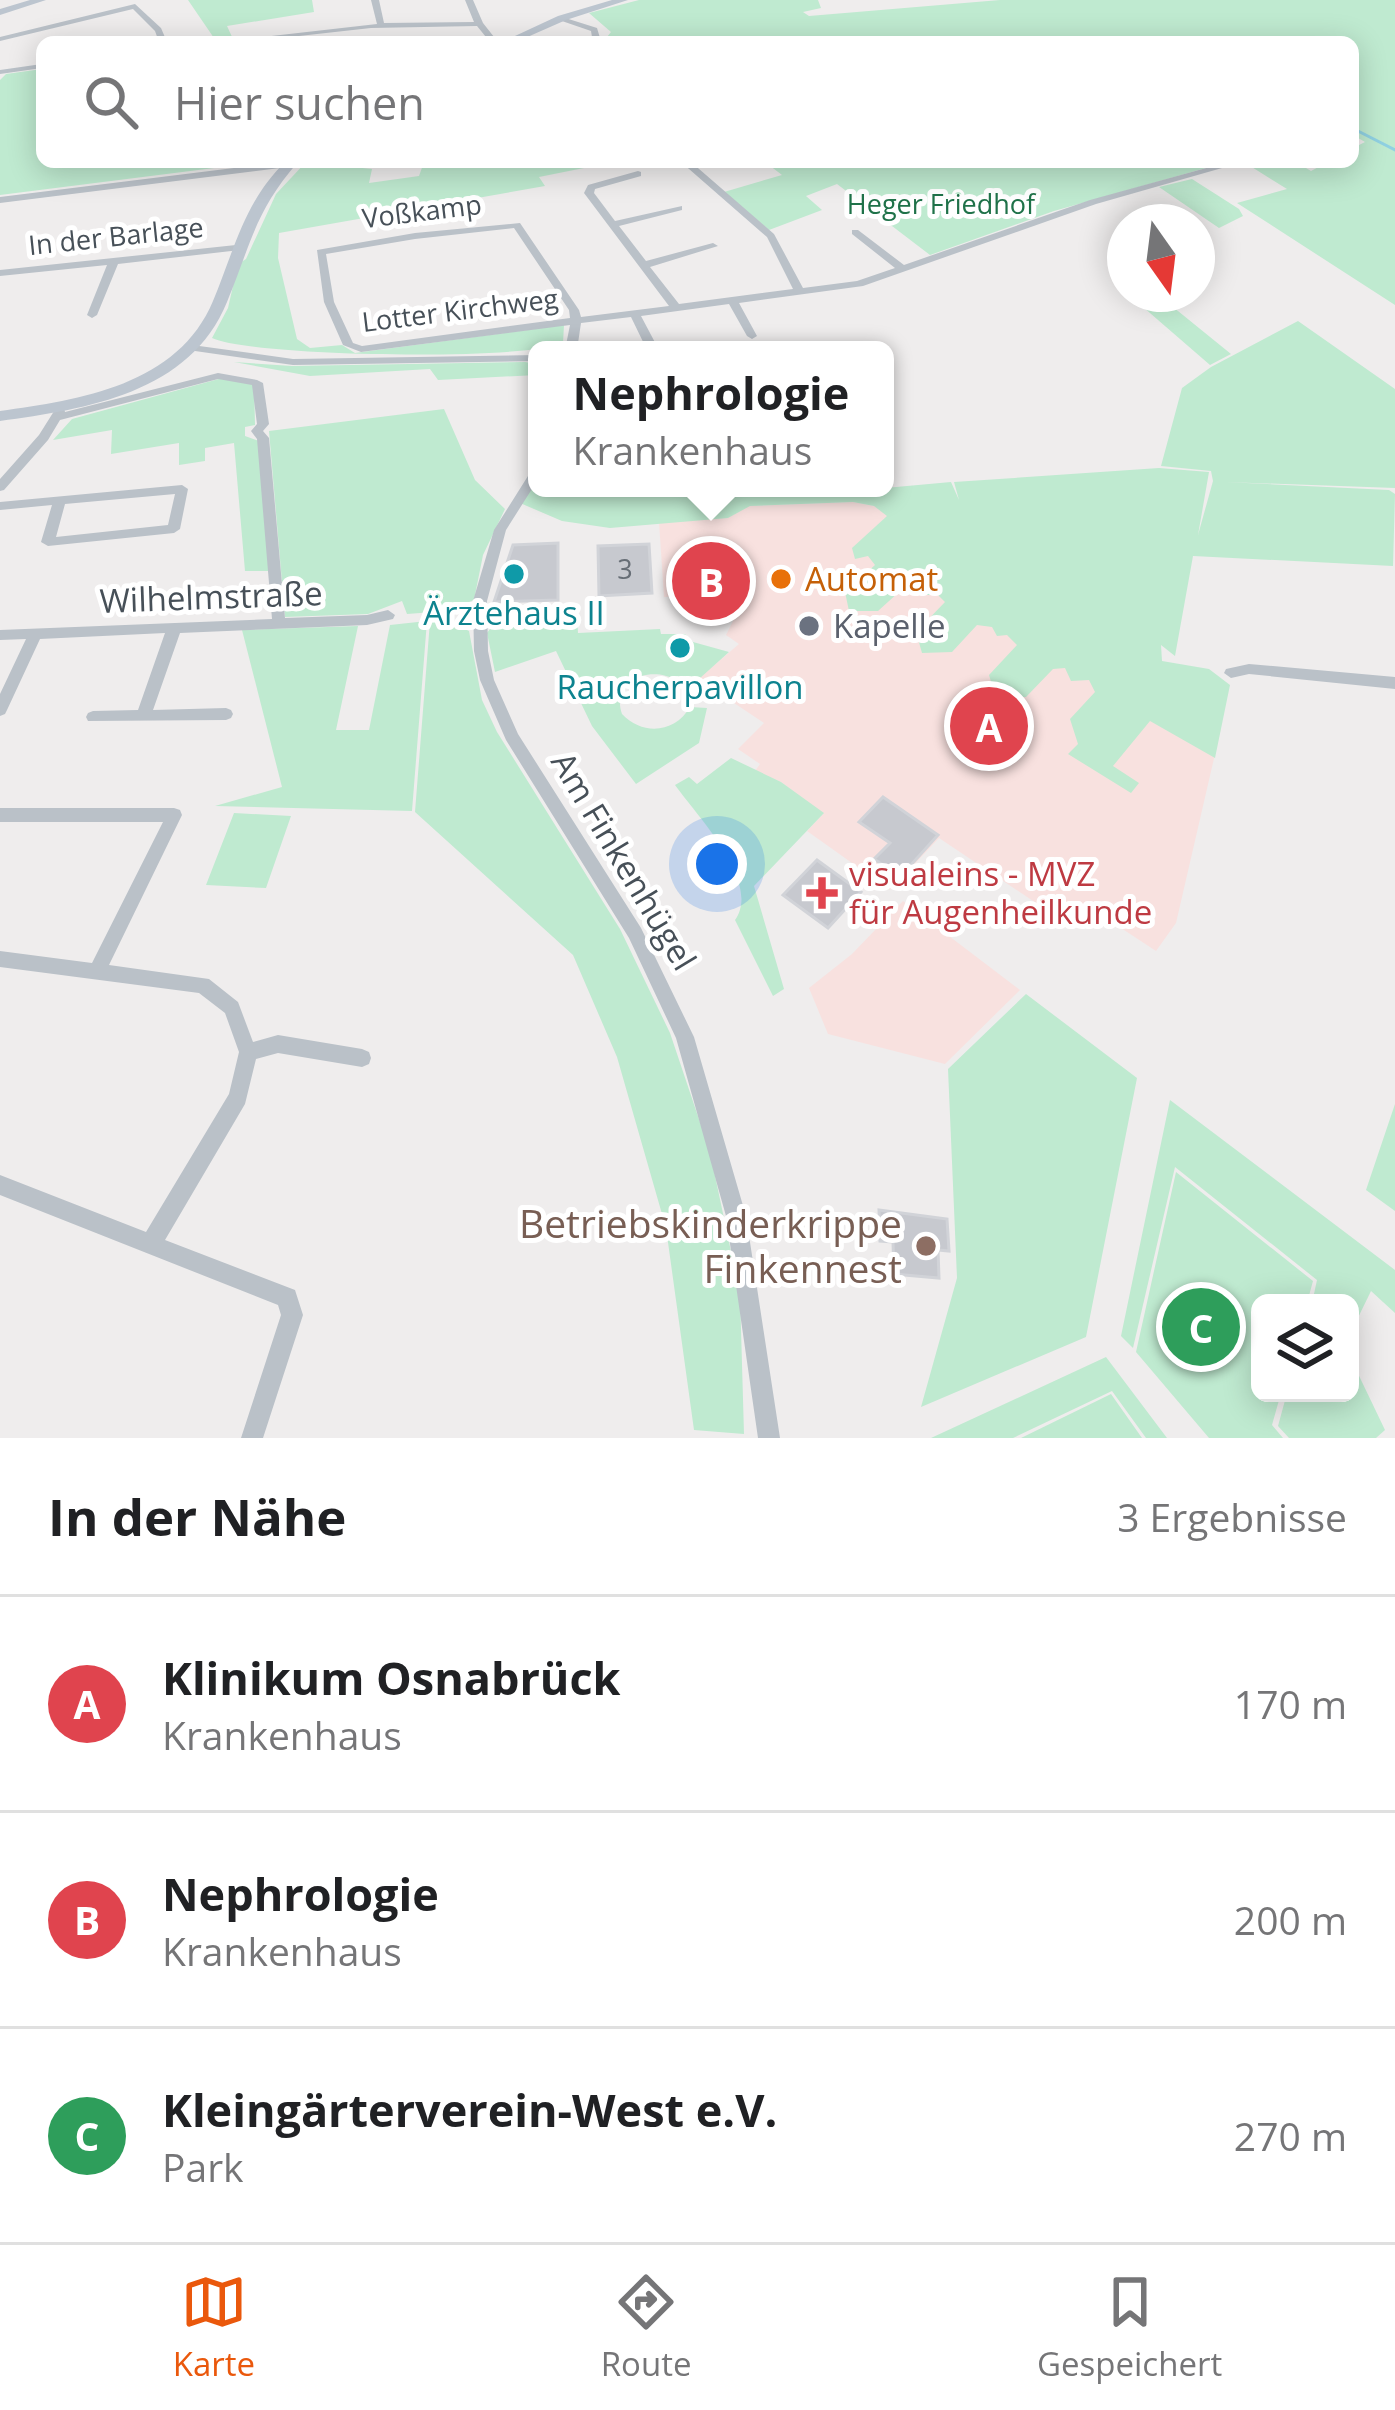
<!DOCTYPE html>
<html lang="de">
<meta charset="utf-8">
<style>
:root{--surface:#fff;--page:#f6f6f6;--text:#202124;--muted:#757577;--line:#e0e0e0;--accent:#ea580c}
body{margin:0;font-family:"Open Sans",sans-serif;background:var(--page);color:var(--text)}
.controls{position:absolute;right:36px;bottom:36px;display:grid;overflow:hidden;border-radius:18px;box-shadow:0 6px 30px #0003}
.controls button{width:108px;height:108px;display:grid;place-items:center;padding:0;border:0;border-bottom:3px solid var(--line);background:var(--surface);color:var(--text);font:60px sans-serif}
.compass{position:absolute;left:1107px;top:204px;width:108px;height:108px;border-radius:50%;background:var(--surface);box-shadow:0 6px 30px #0003;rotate:166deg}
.you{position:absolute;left:717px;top:864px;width:42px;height:42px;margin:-30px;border:9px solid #fff;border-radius:50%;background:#1a73e8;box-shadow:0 0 0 18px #1a73e833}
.badge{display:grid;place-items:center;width:78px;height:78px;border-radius:50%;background:var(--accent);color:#fff;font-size:39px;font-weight:700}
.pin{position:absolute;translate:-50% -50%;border:6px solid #fff;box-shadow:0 3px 12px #0006}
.popup{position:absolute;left:528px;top:341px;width:366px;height:156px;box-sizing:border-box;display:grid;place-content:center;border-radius:18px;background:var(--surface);filter:drop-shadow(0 3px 9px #0005);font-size:39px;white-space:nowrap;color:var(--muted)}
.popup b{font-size:45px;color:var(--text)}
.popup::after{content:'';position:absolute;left:50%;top:100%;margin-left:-24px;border:24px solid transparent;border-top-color:var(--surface)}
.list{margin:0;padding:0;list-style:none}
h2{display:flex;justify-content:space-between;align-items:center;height:156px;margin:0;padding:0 48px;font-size:51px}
h2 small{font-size:39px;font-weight:400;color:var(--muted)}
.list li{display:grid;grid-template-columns:78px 1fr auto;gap:36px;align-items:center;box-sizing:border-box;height:216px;padding:0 48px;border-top:3px solid var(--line)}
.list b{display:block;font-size:45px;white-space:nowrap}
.list p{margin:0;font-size:39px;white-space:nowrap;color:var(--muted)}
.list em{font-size:39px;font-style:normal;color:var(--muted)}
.icon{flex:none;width:66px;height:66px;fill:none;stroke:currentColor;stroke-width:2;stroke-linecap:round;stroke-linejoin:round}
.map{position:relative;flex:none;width:1395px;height:1438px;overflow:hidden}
.search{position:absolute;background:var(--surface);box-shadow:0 6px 30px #0003;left:36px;right:36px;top:36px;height:132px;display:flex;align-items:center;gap:30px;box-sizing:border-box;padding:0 42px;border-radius:18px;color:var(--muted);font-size:45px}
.sheet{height:804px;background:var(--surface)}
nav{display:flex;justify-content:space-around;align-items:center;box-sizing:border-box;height:168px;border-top:3px solid var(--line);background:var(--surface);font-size:33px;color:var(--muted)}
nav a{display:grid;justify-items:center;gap:6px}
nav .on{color:var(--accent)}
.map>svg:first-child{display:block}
.medical{fill:#f8e1df}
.green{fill:#bfead0}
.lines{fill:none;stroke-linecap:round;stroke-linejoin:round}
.stream{stroke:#90d1e2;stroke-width:3}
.building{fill:#c7c9cf;stroke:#d1d3d8;stroke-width:3}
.street{fill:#bac1c8;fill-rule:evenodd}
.secondary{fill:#bcc5cf;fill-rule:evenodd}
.culture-dot{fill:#0f9aa8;stroke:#fff;stroke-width:4.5}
.food-dot{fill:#e8710a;stroke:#fff;stroke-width:4.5}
.worship-dot{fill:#6b7280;stroke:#fff;stroke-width:4.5}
.health-dot{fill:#e0444e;stroke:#fff;stroke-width:4.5}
.education-dot{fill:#8d6e63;stroke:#fff;stroke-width:4.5}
.labels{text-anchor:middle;stroke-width:10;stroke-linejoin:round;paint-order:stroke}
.far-park-label{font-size:27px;fill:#1f7249;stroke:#fff}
.far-street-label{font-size:27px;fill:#475058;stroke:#fff}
.number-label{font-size:27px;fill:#676e76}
.food-label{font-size:33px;fill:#c56008;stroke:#fff;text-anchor:start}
.street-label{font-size:33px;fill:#475058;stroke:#fff}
.culture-label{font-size:33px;fill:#0d838f;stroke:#fff}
.worship-label{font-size:33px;fill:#5b616d;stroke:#fff;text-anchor:start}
.health-label{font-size:33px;fill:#be3a42;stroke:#fff;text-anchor:start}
.near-education-label{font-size:39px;fill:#785e54;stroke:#fff;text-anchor:end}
</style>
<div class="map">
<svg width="1395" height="1438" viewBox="0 0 1395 1438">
<rect width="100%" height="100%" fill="#efeded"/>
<path class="medical" d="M 853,502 L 874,506 L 1221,728 L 1176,923 L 1156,951 L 1089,907 L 1048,911 L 939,838 L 890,890 L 807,831 L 823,814 L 781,782 L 755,771 L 760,764 L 738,749 L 764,723 L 698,679 L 739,644 L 726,635 L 735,617 L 709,595 L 664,597 L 659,522 L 727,518 L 749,506 Z
M 903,901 L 1020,990 L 945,1064 L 828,1034 L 809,988 L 852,954 Z"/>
<path class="green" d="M 188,0 L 312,0 L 314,12 L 227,26 L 233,39 L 216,41 Z
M 639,0 L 818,0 L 821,8 L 803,12 L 809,16 L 1000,0 L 1395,0 L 1395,305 L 1237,203 L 1287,189 L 1247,164 L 1296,162 L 1311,171 L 1328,162 L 1353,162 L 1353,148 L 1365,142 L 1353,135 L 1353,42 L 603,42 L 611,32 L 589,13 Z
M 42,69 L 42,162 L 230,162 L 230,166 L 0,195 L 0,80 L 6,74 Z
M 306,162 L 372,169 L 369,183 L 419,176 L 424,162 L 614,162 L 539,177 L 545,186 L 279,233 L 278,258 L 297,339 L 310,348 L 342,345 L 355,353 L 564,325 L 563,343 C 524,361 252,357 212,338 L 228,308 L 238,264 L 246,259 L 276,194 Z
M 765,162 L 1227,162 L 1054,211 L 930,255 L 837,184 L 806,196 L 822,210 L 769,230 L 724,192 L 782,175 Z
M 1192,179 L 1239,209 L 1243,216 L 1219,228 L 1159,187 Z
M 1128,294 L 1157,294 L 1231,354 L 1210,365 Z
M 1298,321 L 1395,389 L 1395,488 L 1225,482 L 1389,490 L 1395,494 L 1393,566 L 1193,556 L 1175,656 L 1161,645 L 1162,661 L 1209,669 L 1230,685 L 1215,758 L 1150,721 L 1113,766 L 1139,783 L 1131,793 L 1068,754 L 1078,744 L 1070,719 L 1095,692 L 1089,680 L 1071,681 L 1065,668 L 1053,669 L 1026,697 L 996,698 L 989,675 L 1017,645 L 1007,635 L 997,636 L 992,627 L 977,625 L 952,652 L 922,653 L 916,632 L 945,602 L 938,595 L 925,595 L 921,585 L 910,582 L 878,611 L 849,611 L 845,592 L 875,565 L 868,556 L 855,559 L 852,548 L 887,516 L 874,506 L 853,502 L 750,506 L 728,518 L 610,528 L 562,521 L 520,503 L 537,480 L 537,488 L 885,488 L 951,482 L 959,500 L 954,482 L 1159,468 L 1209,472 L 1198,535 L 1213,481 L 1211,471 L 1161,466 L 1182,388 L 1211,367 Z
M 234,362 L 292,366 L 525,362 L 537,364 L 537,375 L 438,380 L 430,369 L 310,376 Z
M 226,377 L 254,383 L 255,425 L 245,427 L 245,436 L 259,441 L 270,571 L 245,571 L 234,443 L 205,448 L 205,461 L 179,465 L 179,443 L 111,454 L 112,430 L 53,440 L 72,419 Z
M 444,409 L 475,480 L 505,509 L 483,555 L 474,600 L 447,611 L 407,614 L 402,601 L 368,614 L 285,617 L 269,431 Z
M 577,615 L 578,633 L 660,629 L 661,634 L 685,634 L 693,642 L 729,652 L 699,679 L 724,696 L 721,699 L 691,697 C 676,660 607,670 622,714 C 643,736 675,733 690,707 L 707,708 L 699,743 L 636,784 L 592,726 L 556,651 L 495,672 L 487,633 C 503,609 550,616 577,615 Z
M 447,620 L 469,631 L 482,700 L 497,732 L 620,929 L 670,1033 L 710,1152 L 740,1294 L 744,1434 L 694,1430 L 666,1228 L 617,1057 L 573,955 L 415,812 L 430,621 Z
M 427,621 L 412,811 L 215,806 L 282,787 L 242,630 L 358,626 L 336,730 L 369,730 L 390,625 Z
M 731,758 L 781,782 L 824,813 L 754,886 L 784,989 L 773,996 L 735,920 C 762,882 697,816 675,785 L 689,777 L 697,784 Z
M 234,813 L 291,816 L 266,888 L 206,885 Z
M 1026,994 L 1137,1078 L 1086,1337 L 921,1407 L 957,1278 L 948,1069 Z
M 1170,1100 L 1395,1270 L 1395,1313 L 1371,1291 L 1350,1334 L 1350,1303 L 1312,1303 L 1317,1280 L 1175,1167 L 1133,1348 L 1121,1336 Z
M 1395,1104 L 1395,1211 L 1366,1190 Z
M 1176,1172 L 1313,1281 L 1307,1303 L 1260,1303 L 1260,1393 L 1281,1393 L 1272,1425 L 1283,1438 L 1209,1438 L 1136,1352 Z
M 1106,1357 L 1167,1438 L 1146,1438 L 1112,1391 L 1013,1438 L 931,1438 Z
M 1350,1357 L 1385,1430 L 1376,1438 L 1289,1438 L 1278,1426 L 1287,1393 L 1350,1393 Z
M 1111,1394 L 1142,1438 L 1021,1438 Z"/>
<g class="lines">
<path class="stream" d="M 1356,130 L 1395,150
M 660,493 L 670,493
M 774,494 L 789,494"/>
</g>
<path class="building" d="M 558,543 L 558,600 L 494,602 L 513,545 Z
M 649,544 L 652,593 L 599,596 L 598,546 Z
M 883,797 L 938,835 L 900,877 L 874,859 L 890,843 L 859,822 Z
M 817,860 L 861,892 L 828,928 L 783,895 Z
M 879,1210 L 947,1219 L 949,1251 L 938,1250 L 939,1278 L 894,1274 L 893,1242 L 880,1241 Z"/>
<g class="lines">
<path class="street" d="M 371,0 L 379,0 L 384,23 L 474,22 L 465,0 L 473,0 L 483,23 L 498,42 L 490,42 L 477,26 L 371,28 L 245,42 L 220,42 L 377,24 Z
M 135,4 L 161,28 L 167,42 L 159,42 L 155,31 L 133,9 L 0,41 L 0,37 Z
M 559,16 L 597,28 L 600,38 L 595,42 L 585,42 L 592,37 L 591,31 L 559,20 Z
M 42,64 L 42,68 L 0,74 L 0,70 Z
M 282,162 L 293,164 L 288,167 L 0,203 L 0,197 Z
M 681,162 L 691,162 L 774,234 L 803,288 L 857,281 L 895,268 L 852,234 L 852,230 L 858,230 L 904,265 L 1090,200 L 1228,162 L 1243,162 L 1096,204 L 863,286 L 739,303 L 757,336 L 752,339 L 747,336 L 729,304 L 641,316 L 659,350 L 647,350 L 631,317 L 581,323 L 577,350 L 565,350 L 570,325 L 361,352 L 343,345 L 324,302 L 317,250 L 415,233 L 520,223 L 579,310 L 581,317 L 669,306 L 584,193 L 588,185 L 638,171 L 641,172 L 641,176 L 595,189 L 594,193 L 615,221 L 682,206 L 682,210 L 619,226 L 646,261 L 713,243 L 718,246 L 650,267 L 679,304 L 793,289 L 767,237 ZM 514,228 L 569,310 L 570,318 L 362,346 L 353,343 L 334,302 L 326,254 L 415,239 Z
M 236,245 L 240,246 L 240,250 L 118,264 L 97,315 L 92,318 L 87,315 L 107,265 L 0,276 L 0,270 Z
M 192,345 L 293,359 L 537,355 L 537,361 L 293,365 L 188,350 L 188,346 Z
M 218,373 L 257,380 L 263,383 L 269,424 L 263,431 L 269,438 L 285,618 L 367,615 L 388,610 L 395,615 L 393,619 L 367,625 L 180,633 L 153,710 L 226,708 L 231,710 L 233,714 L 231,718 L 226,720 L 88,721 L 86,717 L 88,713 L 93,711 L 138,710 L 165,633 L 40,639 L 7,710 L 5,714 L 0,716 L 0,694 L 26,639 L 0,640 L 0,630 L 272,619 L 257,439 L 251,431 L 257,424 L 252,385 L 218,379 L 60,420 L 48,440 L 4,490 L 0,491 L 0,479 L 39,435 L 56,408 L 64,408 L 65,412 Z
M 537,467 L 537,481 L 506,530 L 487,601 L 488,651 L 494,680 L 518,734 L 641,928 L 694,1037 L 746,1216 L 780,1438 L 758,1438 L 726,1216 L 676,1038 L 629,938 L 506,740 L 480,680 L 474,651 L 473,601 L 494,530 L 533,468 Z
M 182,485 L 188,489 L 180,529 L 174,533 L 48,546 L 41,542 L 52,505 L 0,510 L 0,502 ZM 175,494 L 168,525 L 56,537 L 65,504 Z
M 1249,664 L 1395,677 L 1395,689 L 1249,674 L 1231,678 L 1224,673 L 1226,669 Z
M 0,808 L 174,808 L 180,810 L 182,815 L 109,965 L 209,979 L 238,1002 L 253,1042 L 278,1035 L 362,1049 L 369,1052 L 371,1058 L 369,1064 L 362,1067 L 278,1053 L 256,1059 L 245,1104 L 165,1240 L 295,1290 L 303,1315 L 263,1438 L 241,1438 L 281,1315 L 278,1305 L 0,1195 L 0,1175 L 146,1232 L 229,1094 L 239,1052 L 225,1013 L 199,993 L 0,967 L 0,951 L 92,963 L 163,822 L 0,822 Z"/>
<path class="secondary" d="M 30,0 L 46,0 L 0,15 L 0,9 Z
M 612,0 L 628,0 L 566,20 L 516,42 L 502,42 L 558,16 Z
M 285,162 L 298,162 C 255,211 251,244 227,302 C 190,393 87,409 0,421 L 0,411 C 80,400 178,385 213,301 C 234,251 244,202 285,162 Z"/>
</g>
<g class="culture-dot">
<circle cx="514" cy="574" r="12"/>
<circle cx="680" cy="648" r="12"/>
</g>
<circle class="food-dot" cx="781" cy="579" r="12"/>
<circle class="worship-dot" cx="809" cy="626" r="12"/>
<path class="health-dot" d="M816 875h12v12h12v12h-12v12h-12v-12h-12v-12h12z"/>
<circle class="education-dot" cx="926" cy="1246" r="12"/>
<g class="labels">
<g class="far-park-label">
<text x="941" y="214">Heger Friedhof</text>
</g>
<g class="far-street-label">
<text transform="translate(422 212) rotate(-7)" y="9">Voßkamp</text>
<text transform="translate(116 237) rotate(-6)" y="9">In der Barlage</text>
<text transform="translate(460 311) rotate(-7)" y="9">Lotter Kirchweg</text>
</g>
<g class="number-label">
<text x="625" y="579">3</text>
</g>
<g class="food-label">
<text x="805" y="591">Automat</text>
</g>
<g class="street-label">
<text transform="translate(211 597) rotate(-2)" y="12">Wilhelmstraße</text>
<text transform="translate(624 861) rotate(59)" y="12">Am Finkenhügel</text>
</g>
<g class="culture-label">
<text x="514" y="625">Ärztehaus II</text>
<text x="680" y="699">Raucherpavillon</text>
</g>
<g class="worship-label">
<text x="833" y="638">Kapelle</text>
</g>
<g class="health-label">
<text x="849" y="886">visualeins - MVZ<tspan x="849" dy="38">für Augenheilkunde</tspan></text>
</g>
<g class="near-education-label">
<text x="902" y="1238">Betriebskinderkrippe<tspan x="902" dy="45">Finkennest</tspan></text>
</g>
</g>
</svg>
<div class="controls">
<button><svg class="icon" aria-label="layers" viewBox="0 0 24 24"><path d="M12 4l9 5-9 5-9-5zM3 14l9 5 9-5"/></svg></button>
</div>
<svg class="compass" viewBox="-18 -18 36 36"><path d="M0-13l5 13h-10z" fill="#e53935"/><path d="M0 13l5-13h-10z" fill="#757577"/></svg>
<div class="you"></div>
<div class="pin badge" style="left:989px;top:726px;background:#e0444e">A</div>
<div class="pin badge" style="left:711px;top:581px;background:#e0444e">B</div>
<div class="popup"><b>Nephrologie</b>Krankenhaus</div>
<div class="pin badge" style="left:1201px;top:1327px;background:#2e9e5b">C</div>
<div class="search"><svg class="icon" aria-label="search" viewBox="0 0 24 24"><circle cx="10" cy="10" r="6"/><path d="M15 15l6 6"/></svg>Hier suchen</div>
</div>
<section class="sheet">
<h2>In der Nähe<small>3 Ergebnisse</small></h2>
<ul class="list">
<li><span class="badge" style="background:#e0444e">A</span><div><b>Klinikum Osnabrück</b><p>Krankenhaus</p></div><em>170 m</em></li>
<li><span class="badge" style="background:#e0444e">B</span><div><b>Nephrologie</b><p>Krankenhaus</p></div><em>200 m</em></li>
<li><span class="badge" style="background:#2e9e5b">C</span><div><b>Kleingärterverein-West e.V.</b><p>Park</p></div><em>270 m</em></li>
</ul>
</section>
<nav>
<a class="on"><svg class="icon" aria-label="map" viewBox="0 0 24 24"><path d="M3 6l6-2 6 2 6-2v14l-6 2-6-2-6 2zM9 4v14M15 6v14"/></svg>Karte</a>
<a><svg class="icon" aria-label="directions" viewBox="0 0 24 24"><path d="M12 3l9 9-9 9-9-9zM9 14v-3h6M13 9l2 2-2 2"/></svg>Route</a>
<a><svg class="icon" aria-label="saved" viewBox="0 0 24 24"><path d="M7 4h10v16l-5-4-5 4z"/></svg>Gespeichert</a>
</nav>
